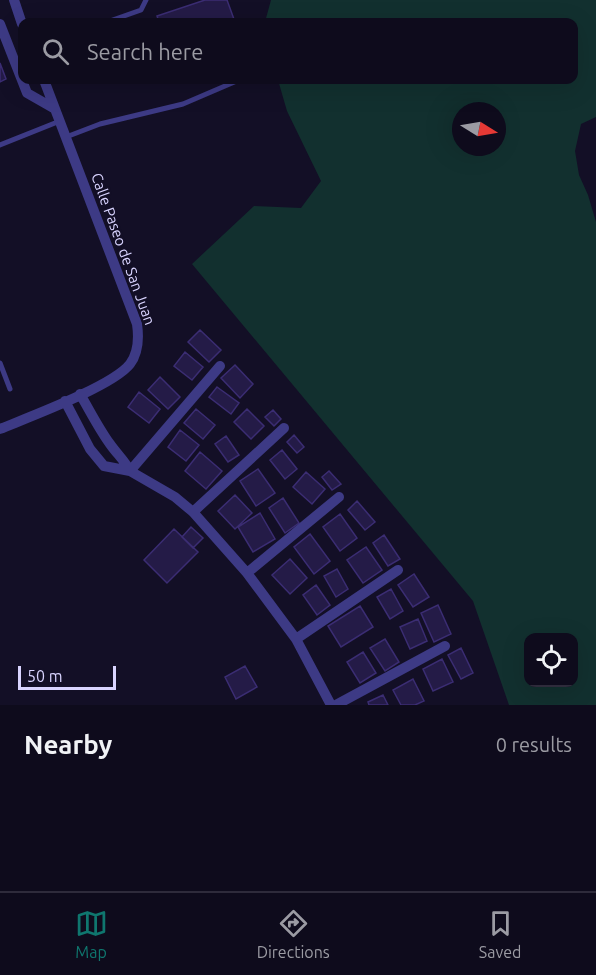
<!DOCTYPE html>
<style>
:root{--surface:#0e0b1c;--page:#171425;--text:#f1f3f6;--muted:#9b9ba3;--line:#2e2b3b;--accent:#0f766e}
body{margin:0;font-family:Ubuntu,sans-serif;background:var(--page);color:var(--text)}
.controls{position:absolute;right:18px;bottom:18px;display:grid;overflow:hidden;border-radius:12px;box-shadow:0 6px 24px #0002}
.controls button{width:54px;height:54px;display:grid;place-items:center;padding:0;border:0;border-bottom:2px solid var(--line);background:var(--surface);color:var(--text);font:30px sans-serif}
.compass{position:absolute;left:452px;top:102px;width:54px;height:54px;border-radius:50%;background:var(--surface);box-shadow:0 6px 24px #0002;rotate:101deg}
.scale{position:absolute;left:18px;bottom:15px;width:98px;box-sizing:border-box;padding-left:6px;border:3px solid #d9d4ff;border-top:0;font-size:16px;line-height:21px;white-space:nowrap;color:#d9d4ff;-webkit-text-stroke:4px #130f26;paint-order:stroke}
.list{margin:0;padding:0;list-style:none}
h2{display:flex;justify-content:space-between;align-items:center;height:78px;margin:0;padding:0 24px;font-size:26px}
h2 small{font-size:20px;font-weight:400;color:var(--muted)}
.icon{flex:none;width:33px;height:33px;fill:none;stroke:currentColor;stroke-width:2;stroke-linecap:round;stroke-linejoin:round}
.map{position:relative;flex:none;width:596px;height:705px;overflow:hidden}
.search{position:absolute;background:var(--surface);box-shadow:0 6px 24px #0002;left:18px;right:18px;top:18px;height:66px;display:flex;align-items:center;gap:15px;box-sizing:border-box;padding:0 21px;border-radius:12px;color:var(--muted);font-size:22px}
.sheet{height:186px;background:var(--surface)}
nav{display:flex;justify-content:space-around;align-items:center;box-sizing:border-box;height:84px;border-top:2px solid var(--line);background:var(--surface);font-size:16px;color:var(--muted)}
nav a{display:grid;justify-items:center;gap:3px}
nav .on{color:var(--accent)}
.map>svg:first-child{display:block}
.green{fill:#12302f;fill-rule:evenodd}
.building{fill:#241b47;stroke:#3b2d73;stroke-width:1.5}
.lines{fill:none;stroke-linecap:round;stroke-linejoin:round}
.service{stroke:#3d3a85;stroke-width:5}
.minor{stroke:#3d3a85;stroke-width:10}
.labels{text-anchor:middle;stroke-width:4.5;stroke-linejoin:round;paint-order:stroke}
.street-label{font-size:15px;fill:#d9d4ff;stroke:#130f26}
</style>
<div class="map">
<svg width="596" height="705" viewBox="0 0 596 705">
<rect width="100%" height="100%" fill="#130f26"/>
<path class="green" d="M 271,0 L 596,0 L 596,117 L 581,124 L 575,151 L 579,175 L 588,195 L 596,222 L 596,705 L 509,705 L 473,601 L 192,264 L 254,206 L 301,208 L 321,181 L 287,111 L 278,80 L 574,80 L 574,22 L 265,22 ZM 461,111 L 497,111 L 497,147 L 461,147 ZM 528,638 L 574,638 L 574,682 L 528,682 Z"/>
<path class="building" d="M 205,0 L 227,0 L 235,22 L 159,22 L 157,16 Z
M 0,63 L 6,79 L 0,82 Z
M 200,330 L 221,350 L 209,362 L 188,342 Z
M 185,352 L 203,367 L 192,380 L 174,366 Z
M 235,365 L 253,384 L 240,398 L 221,378 Z
M 160,377 L 180,397 L 168,409 L 148,390 Z
M 217,387 L 239,403 L 231,414 L 209,397 Z
M 139,392 L 160,409 L 149,423 L 128,407 Z
M 196,409 L 215,425 L 203,439 L 184,423 Z
M 247,409 L 264,426 L 251,439 L 234,422 Z
M 273,410 L 281,419 L 274,426 L 265,417 Z
M 180,430 L 199,445 L 186,461 L 168,447 Z
M 294,435 L 304,447 L 297,453 L 287,442 Z
M 226,436 L 239,455 L 228,462 L 215,444 Z
M 282,450 L 297,469 L 285,479 L 270,460 Z
M 200,452 L 222,471 L 206,489 L 185,471 Z
M 258,469 L 275,493 L 256,506 L 240,481 Z
M 329,471 L 341,484 L 332,490 L 322,477 Z
M 306,472 L 325,489 L 312,504 L 293,487 Z
M 235,495 L 252,513 L 235,529 L 218,511 Z
M 283,498 L 299,523 L 285,533 L 269,508 Z
M 357,501 L 375,522 L 365,530 L 348,510 Z
M 260,513 L 275,539 L 253,552 L 238,527 Z
M 340,514 L 357,538 L 340,551 L 323,527 Z
M 191,527 L 203,538 L 193,548 L 182,537 Z
M 174,529 L 198,552 L 167,583 L 144,560 Z
M 310,534 L 330,561 L 314,574 L 294,547 Z
M 384,535 L 400,559 L 388,566 L 373,543 Z
M 366,547 L 382,570 L 363,583 L 347,560 Z
M 290,559 L 307,578 L 290,594 L 272,575 Z
M 337,569 L 348,589 L 336,597 L 324,576 Z
M 414,574 L 429,597 L 413,607 L 398,585 Z
M 316,585 L 330,605 L 317,615 L 303,595 Z
M 391,589 L 403,611 L 390,619 L 377,597 Z
M 438,605 L 451,634 L 434,642 L 421,613 Z
M 360,606 L 373,627 L 341,647 L 328,626 Z
M 418,619 L 427,641 L 410,649 L 400,627 Z
M 385,639 L 399,662 L 385,671 L 370,648 Z
M 461,648 L 473,673 L 461,679 L 448,655 Z
M 363,652 L 376,673 L 360,683 L 347,662 Z
M 442,659 L 453,682 L 433,691 L 423,669 Z
M 245,666 L 257,687 L 236,699 L 225,677 Z
M 413,679 L 424,701 L 415,705 L 401,705 L 393,690 Z
M 383,695 L 388,705 L 369,705 L 368,702 Z"/>
<g class="lines">
<path class="service" d="M 107,22 L 141,10 L 146,0
M 66,137 L 100,124 L 183,104 L 239,80
M 0,145 L 60,121
M 0,363 L 10,389"/>
<path class="minor" d="M 14,0 L 22,24
M 0,24 L 27,93 L 55,109
M 80,394 C 90,411 99,429 110,444 C 117,454 125,461 130,471
M 65,401 L 90,449 L 104,466 L 130,471 L 175,497 L 193,512 L 247,573 L 296,639 L 331,705
M 0,429 C 29,417 113,386 130,364 C 139,352 139,338 137,324 L 44,80
M 130,471 L 220,366
M 193,512 L 284,428
M 247,573 L 339,497
M 296,639 L 398,570
M 336,705 L 445,646"/>
</g>
<g class="labels">
<g class="street-label">
<text transform="translate(123 249) rotate(70)" y="5">Calle Paseo de San Juan</text>
</g>
</g>
</svg>
<div class="controls">
<button><svg class="icon" aria-label="locate" viewBox="0 0 24 24"><circle cx="12" cy="12" r="6"/><path d="M12 2v4M12 18v4M2 12h4M18 12h4"/></svg></button>
</div>
<svg class="compass" viewBox="-18 -18 36 36"><path d="M0-13l5 13h-10z" fill="#e53935"/><path d="M0 13l5-13h-10z" fill="#9b9ba3"/></svg>
<div class="scale">50 m</div>
<div class="search"><svg class="icon" aria-label="search" viewBox="0 0 24 24"><circle cx="10" cy="10" r="6"/><path d="M15 15l6 6"/></svg>Search here</div>
</div>
<section class="sheet">
<h2>Nearby<small>0 results</small></h2>
<ul class="list">
</ul>
</section>
<nav>
<a class="on"><svg class="icon" aria-label="map" viewBox="0 0 24 24"><path d="M3 6l6-2 6 2 6-2v14l-6 2-6-2-6 2zM9 4v14M15 6v14"/></svg>Map</a>
<a><svg class="icon" aria-label="directions" viewBox="0 0 24 24"><path d="M12 3l9 9-9 9-9-9zM9 14v-3h6M13 9l2 2-2 2"/></svg>Directions</a>
<a><svg class="icon" aria-label="saved" viewBox="0 0 24 24"><path d="M7 4h10v16l-5-4-5 4z"/></svg>Saved</a>
</nav>
